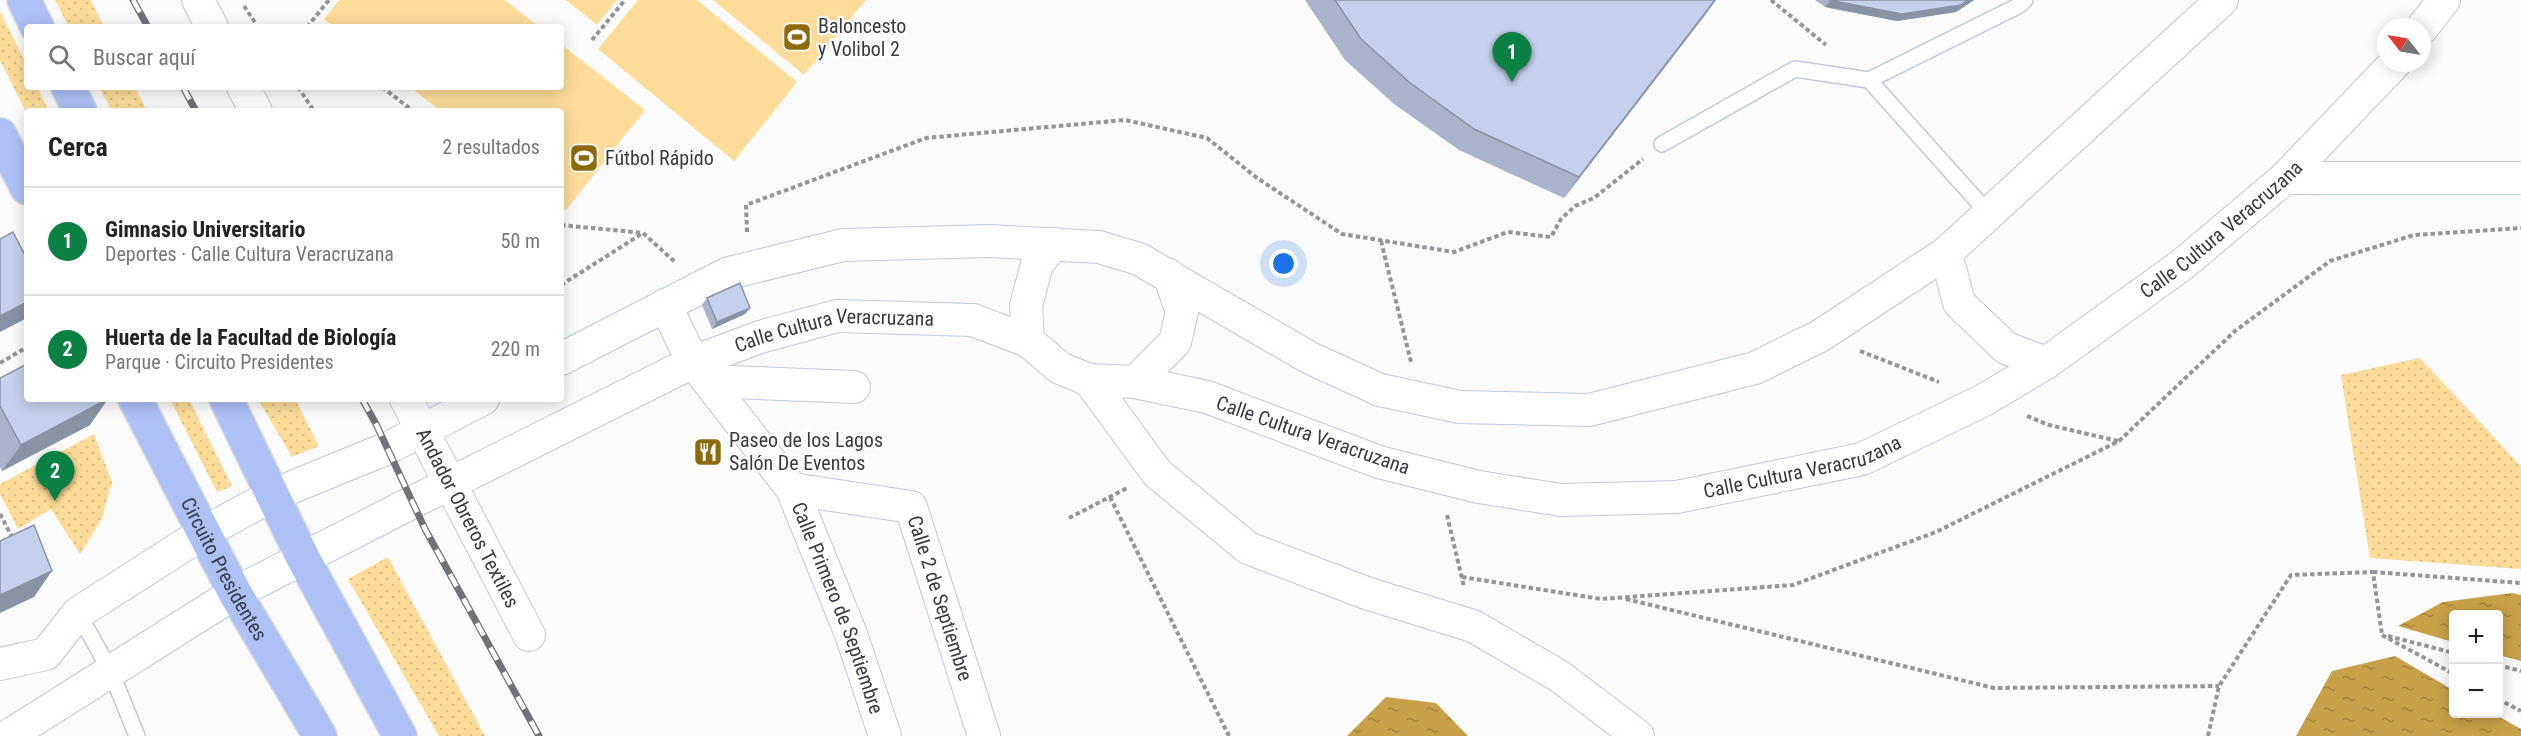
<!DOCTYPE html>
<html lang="es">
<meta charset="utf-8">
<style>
:root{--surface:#fff;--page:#f2f2f2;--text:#222;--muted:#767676;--line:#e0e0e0;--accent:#0b8043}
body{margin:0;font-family:"Roboto Condensed",sans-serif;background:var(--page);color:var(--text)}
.controls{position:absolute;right:18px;bottom:18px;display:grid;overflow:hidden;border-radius:6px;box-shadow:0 3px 15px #0003}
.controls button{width:54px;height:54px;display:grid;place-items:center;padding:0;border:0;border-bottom:2px solid var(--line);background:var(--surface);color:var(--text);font:30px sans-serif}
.compass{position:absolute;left:2377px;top:18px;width:54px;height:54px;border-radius:50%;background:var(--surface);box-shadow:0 3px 15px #0003;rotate:301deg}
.you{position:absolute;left:1284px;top:264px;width:21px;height:21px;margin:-15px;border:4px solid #fff;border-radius:50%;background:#1a73e8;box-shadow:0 0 0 9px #1a73e833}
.badge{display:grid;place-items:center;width:39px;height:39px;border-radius:50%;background:var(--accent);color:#fff;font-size:20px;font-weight:700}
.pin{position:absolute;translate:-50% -50px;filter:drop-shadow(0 2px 3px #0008)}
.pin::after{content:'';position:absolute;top:32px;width:21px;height:18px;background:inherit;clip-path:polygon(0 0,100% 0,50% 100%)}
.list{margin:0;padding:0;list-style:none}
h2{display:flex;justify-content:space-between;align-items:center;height:78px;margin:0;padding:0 24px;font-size:26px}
h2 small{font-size:20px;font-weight:400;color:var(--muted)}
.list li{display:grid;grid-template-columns:39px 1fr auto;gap:18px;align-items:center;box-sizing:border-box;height:108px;padding:0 24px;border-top:2px solid var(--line)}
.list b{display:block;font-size:22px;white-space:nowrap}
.list p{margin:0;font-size:20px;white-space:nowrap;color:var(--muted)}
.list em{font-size:20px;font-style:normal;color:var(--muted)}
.icon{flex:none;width:33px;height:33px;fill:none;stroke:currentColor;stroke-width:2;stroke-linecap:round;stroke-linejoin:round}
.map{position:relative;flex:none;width:2521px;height:736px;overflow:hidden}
.search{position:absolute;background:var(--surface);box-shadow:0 3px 15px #0003;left:24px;top:24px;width:540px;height:66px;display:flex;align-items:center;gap:15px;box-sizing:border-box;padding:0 21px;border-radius:6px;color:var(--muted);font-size:22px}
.panel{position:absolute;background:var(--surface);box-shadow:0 3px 15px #0003;left:24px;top:108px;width:540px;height:294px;border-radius:6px}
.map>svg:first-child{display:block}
.grass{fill:url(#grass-dots)}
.pitch{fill:#fddc99}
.water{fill:url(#water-ripples)}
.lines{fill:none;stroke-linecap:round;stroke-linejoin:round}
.lane-casing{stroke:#bdc8e3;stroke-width:18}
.street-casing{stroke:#bdc8e3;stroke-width:34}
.primary-casing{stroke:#d7d8da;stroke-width:36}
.path{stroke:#93959b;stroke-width:4;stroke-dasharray:4.5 3;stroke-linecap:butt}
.lane{stroke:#fff;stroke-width:15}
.street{stroke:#fff;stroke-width:32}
.primary{stroke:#adc1f7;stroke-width:33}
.rail-casing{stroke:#70727a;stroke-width:7}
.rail{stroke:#fff;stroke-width:4.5;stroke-dasharray:14;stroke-linecap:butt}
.street-bridge-casing{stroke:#bdc8e3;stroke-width:34;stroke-linecap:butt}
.street-bridge{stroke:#fff;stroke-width:32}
.wall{fill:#a9b3cb}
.shaded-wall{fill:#8a92a5}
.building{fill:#c5d0ec;stroke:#8a92a5;stroke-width:1.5}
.labels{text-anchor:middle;stroke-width:4.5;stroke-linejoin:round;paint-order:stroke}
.poi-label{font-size:20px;fill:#363a45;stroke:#fff;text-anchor:start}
.street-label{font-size:20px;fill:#363a45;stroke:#fff}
</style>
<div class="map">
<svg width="2521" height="736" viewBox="0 0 2521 736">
<defs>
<pattern id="grass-dots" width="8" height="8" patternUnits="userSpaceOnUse" patternTransform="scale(1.5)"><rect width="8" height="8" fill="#fddc99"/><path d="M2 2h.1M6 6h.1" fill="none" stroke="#d9be85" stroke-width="1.8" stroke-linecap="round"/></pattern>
<pattern id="water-ripples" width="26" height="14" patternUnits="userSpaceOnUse" patternTransform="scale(1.5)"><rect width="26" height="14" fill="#c8a047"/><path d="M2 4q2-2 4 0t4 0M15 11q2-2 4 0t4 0" fill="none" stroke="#a3833d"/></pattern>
</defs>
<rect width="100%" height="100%" fill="#fbfbfb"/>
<path class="grass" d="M 55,0 L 91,0 L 104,27 L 69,27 Z
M 0,11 L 27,66 L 27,87 L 37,87 L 49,111 L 27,111 L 27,114 L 0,60 Z
M 99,87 L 135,87 L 147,111 L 112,111 Z
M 2420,358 L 2521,466 L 2521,569 L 2370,558 L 2341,375 Z
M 170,399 L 189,399 L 232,486 L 217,492 Z
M 258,399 L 295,399 L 319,446 L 292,457 Z
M 94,434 L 112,482 L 102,519 L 80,554 L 51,509 L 18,529 L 0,494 L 0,484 Z
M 388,557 L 485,736 L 439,736 L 348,579 Z"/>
<path class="pitch" d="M 339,0 L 505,0 L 539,27 L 334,27 L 324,19 Z
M 566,0 L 617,0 L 597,25 Z
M 638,0 L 697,0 L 797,82 L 734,161 L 598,49 Z
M 713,0 L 866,0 L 804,75 Z
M 561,44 L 645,110 L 566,210 L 561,206 L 561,111 L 441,111 L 410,87 L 561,87 Z"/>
<path class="water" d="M 2512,593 L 2521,595 L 2521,661 L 2499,655 L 2498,614 L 2454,614 L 2453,642 L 2398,626 L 2443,602 Z
M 2395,656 L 2453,690 L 2454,714 L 2494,714 L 2521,729 L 2521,736 L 2296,736 L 2332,671 Z
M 1386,697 L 1436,703 L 1468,736 L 1347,736 Z"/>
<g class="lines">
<g class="lane-casing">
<path id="lane" d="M 1869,80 L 1989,214
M 1662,144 L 1795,69 L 1869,80 L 2018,6 L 2025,0
M 78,613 L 111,672 L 137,736"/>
</g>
<g class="street-casing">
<g id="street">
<path d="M 198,0 L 212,27"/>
<path d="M 2422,28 L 2444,0"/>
<path d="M 243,87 L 256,111"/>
<path d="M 2285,178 L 2521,178"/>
<path d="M 1946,253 L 1959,303 L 2006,348 L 2046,363"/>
<path id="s1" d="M 665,305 L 693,362 L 792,489 L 851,634 L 885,736"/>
<path d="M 1028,341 L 1026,306 L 1037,264 L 1054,244"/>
<path d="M 561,359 L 729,273 L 843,245 L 989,241 L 1099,247 L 1139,259 L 1310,358 L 1380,390"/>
<path d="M 1089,380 L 1157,473 L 1248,548 L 1369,594 L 1473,626 L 1559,676 L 1638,736"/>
<path d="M 708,381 L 854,387"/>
<path d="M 1135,382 L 1175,342 L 1182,312 L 1169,275"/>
<path id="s2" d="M 406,399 L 529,635"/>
<path d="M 1460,407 L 1589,410 L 1755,368 L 1820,336 L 1946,253 L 2222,0"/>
<path id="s3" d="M 1479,487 L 1561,500 L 1677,497 L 1862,459 L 1984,400 L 2046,363 L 2183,264 L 2285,178 L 2395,63"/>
<path id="s4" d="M 792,489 L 911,507 L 984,736"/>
<path d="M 0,664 L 46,654 L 78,613 L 203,533 L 273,495 L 388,448 L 483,399"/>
<path id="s5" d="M 8,736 L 235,593 L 413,502 L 693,362 L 760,337 L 837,316 L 973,320 L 1028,341 L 1060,368 L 1089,380 L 1135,382 L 1207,397 L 1379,462"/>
</g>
</g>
<g class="primary-casing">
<g id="primary">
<path d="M 24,0 L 37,27"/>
<path d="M 68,87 L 80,111"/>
<path d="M 0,135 L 27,188"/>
<path id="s6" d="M 135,399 L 235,593 L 320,736"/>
<path d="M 226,399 L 303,558 L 400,736"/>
</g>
</g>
<path class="path" d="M 1771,0 L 1826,45
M 244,6 L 258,27
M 307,27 L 329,0
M 592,40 L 625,0
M 298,87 L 314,111
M 382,87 L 413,111
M 561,225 L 643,233 L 675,262
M 747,232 L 746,205 L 926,138 L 1125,120 L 1207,138 L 1257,178 L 1342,234 L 1454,252 L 1508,232 L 1551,237 L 1561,219 L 1575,206 L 1594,198 L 1643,159
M 1381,241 L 1411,362
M 561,285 L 643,233
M 1860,351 L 1939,382
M 0,363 L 27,347
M 2027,416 L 2049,425 L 2118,441
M 1110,497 L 1229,736
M 0,514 L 13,539
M 1447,515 L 1464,587
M 1069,518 L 1127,488
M 2373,572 L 2521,583
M 1462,577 L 1601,599 L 1793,585 L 1936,532 L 2119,441 L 2235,331 L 2330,261 L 2414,235 L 2521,228
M 1626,599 L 1994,688 L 2219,686
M 2382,635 L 2454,674
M 2388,636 L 2454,653
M 2498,665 L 2521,671
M 2498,699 L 2521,711
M 2208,736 L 2219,686 L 2291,575 L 2373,572 L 2382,635"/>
<use href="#lane" class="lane"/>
<use href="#street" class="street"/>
<use href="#primary" class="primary"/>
<g class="rail-casing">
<path id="rail" d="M 133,0 L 148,27
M 183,87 L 196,111
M 362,399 L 376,424 L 425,529 L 539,736"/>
</g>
<use href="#rail" class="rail"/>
<g class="street-bridge-casing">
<path id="street-bridge" d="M 1380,390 L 1460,407
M 1379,462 L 1479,487"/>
</g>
<use href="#street-bridge" class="street-bridge"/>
</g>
<path class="wall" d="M 1305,0 L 1716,0 L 1564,198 L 1459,150 L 1394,104 L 1345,60 Z
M 1815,0 L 1974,0 L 1956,12 L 1897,21 L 1825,7 Z
M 707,298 L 750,308 L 745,314 L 712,329 L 702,305 Z
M 0,378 L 90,425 L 2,471 L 0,467 Z"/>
<path class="shaded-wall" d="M 1716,0 L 1706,14 L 1564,198 L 1579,177 Z
M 1974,0 L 1956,12 L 1897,21 L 1825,7 L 1830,1 Z
M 27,302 L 27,318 L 0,332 L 0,316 Z
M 750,308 L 745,314 L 712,329 L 717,322 Z
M 108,399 L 90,425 L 2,471 L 21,445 Z
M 52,571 L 34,597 L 0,613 L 0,595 Z"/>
<path class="building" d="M 1335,0 L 1715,0 L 1579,177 L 1474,129 L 1409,82 L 1361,39 Z
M 1829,0 L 1968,0 L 1961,5 L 1902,14 Z
M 13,232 L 27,259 L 27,302 L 0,316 L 0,239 Z
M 740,283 L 750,308 L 717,322 L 707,298 Z
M 27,364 L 27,399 L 108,399 L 21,445 L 0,406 L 0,378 Z
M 34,525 L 52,571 L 0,595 L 0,541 Z"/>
<defs>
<g id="stadium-square" transform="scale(1.5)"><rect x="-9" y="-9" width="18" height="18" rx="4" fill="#8d6a0c" stroke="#fff"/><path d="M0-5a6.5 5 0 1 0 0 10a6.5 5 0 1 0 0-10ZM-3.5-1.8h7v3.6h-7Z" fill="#fff"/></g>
<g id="restaurant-square" transform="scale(1.5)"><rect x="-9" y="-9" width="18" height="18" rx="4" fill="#8d6a0c" stroke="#fff"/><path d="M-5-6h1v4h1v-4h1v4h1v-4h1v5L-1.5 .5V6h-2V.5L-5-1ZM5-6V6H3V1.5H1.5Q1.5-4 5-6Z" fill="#fff"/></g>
</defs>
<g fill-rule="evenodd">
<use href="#stadium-square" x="797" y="37"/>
<use href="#stadium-square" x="584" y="158"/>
<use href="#restaurant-square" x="708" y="452"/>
</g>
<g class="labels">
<g class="poi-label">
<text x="818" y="33">Baloncesto<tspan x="818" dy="23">y Volibol 2</tspan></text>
<text x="605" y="165">Fútbol Rápido</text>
<text x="729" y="447">Paseo de los Lagos<tspan x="729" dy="23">Salón De Eventos</tspan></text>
</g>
<g class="street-label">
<text dy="7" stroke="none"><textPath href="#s3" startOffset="816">Calle Cultura Veracruzana</textPath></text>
<text dy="7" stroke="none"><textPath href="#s5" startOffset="928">Calle Cultura Veracruzana</textPath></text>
<text transform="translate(1313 435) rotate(19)" y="7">Calle Cultura Veracruzana</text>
<text dy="7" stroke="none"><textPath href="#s3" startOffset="328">Calle Cultura Veracruzana</textPath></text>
<text dy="7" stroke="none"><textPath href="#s2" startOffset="134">Andador Obreros Textiles</textPath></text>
<text dy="7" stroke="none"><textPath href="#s6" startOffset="192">Circuito Presidentes</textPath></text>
<text dy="7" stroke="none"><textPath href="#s4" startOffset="216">Calle 2 de Septiembre</textPath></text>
<text dy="7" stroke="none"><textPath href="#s1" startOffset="352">Calle Primero de Septiembre</textPath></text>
</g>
</g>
</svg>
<div class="controls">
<button>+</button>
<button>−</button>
</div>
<svg class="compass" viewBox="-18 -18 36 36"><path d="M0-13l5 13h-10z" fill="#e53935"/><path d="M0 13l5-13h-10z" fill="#767676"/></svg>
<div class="you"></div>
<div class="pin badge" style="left:1512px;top:82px">1</div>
<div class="pin badge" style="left:55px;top:501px">2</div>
<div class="search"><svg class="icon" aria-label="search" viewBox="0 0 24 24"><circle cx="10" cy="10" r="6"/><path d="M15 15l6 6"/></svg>Buscar aquí</div>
<section class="panel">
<h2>Cerca<small>2 resultados</small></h2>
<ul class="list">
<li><span class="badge">1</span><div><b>Gimnasio Universitario</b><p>Deportes · Calle Cultura Veracruzana</p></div><em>50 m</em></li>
<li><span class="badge">2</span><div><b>Huerta de la Facultad de Biología</b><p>Parque · Circuito Presidentes</p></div><em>220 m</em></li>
</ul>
</section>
</div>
